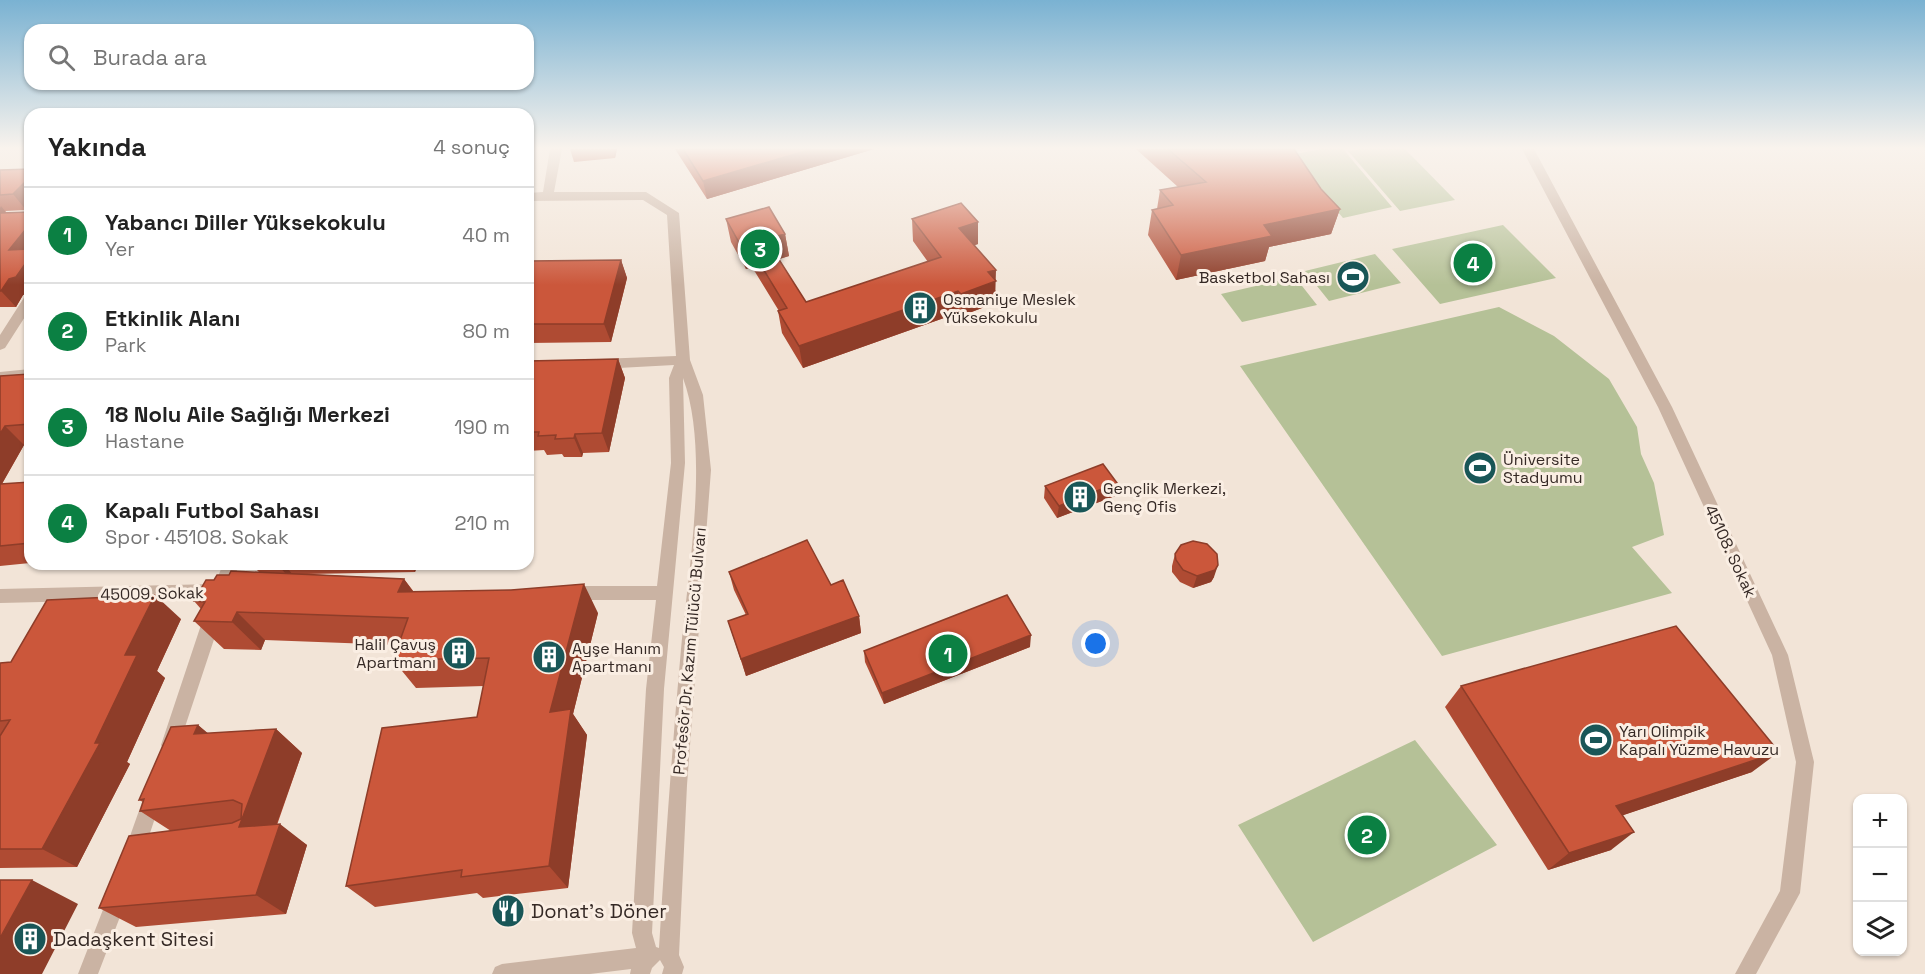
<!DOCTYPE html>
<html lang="tr">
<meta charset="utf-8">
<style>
:root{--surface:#fff;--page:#f6f6f6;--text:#222;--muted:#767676;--line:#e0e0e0;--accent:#0b8043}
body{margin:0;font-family:"Space Grotesk",sans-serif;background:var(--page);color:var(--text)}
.controls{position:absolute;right:18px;bottom:18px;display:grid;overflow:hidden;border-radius:12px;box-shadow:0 2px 4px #0004}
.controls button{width:54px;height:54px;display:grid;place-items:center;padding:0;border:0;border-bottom:2px solid var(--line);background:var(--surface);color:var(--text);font:30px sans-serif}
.you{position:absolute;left:1096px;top:644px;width:21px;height:21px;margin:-15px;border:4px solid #fff;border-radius:50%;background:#1a73e8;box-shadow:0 0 0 9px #1a73e833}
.badge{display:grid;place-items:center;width:39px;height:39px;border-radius:50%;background:var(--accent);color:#fff;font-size:20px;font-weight:700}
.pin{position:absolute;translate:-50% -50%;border:3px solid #fff;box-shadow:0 2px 6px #0006}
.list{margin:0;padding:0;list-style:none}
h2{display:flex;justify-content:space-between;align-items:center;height:78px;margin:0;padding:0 24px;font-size:26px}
h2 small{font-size:20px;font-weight:400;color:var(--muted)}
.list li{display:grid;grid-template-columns:39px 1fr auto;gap:18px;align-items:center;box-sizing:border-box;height:96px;padding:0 24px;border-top:2px solid var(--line)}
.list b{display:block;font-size:22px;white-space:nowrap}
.list p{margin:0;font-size:20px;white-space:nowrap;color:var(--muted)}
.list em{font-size:20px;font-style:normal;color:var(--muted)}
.icon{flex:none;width:33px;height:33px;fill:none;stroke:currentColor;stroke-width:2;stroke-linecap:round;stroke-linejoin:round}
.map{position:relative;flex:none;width:1925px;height:974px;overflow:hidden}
.search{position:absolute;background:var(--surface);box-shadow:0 2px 4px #0004;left:24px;top:24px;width:510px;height:66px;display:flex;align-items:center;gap:15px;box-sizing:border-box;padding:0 21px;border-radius:18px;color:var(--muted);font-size:22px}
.panel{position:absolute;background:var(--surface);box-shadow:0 2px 4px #0004;left:24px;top:108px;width:510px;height:462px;border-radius:18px}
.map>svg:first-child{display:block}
.green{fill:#b5c197}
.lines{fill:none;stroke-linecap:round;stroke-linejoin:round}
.minor{fill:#cab3a3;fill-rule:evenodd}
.wall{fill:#af4b33}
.shaded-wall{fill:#8e3d29}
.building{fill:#cb573b;stroke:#8e3d29;stroke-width:1.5}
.labels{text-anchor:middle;stroke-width:6;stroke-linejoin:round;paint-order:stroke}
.poi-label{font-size:16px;fill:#352925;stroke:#faeee3;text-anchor:start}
.street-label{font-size:16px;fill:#352925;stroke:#faeee3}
.near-poi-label{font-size:20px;fill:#352925;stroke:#faeee3;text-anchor:start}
</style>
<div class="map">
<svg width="1925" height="974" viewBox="0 0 1925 974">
<rect width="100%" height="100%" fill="#f2e4d7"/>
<path class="green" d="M 1322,149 L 1343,149 L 1392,207 L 1343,218 L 1290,155 Z
M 1361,149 L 1405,149 L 1455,200 L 1400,211 L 1348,151 Z
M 1503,225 L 1556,278 L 1440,304 L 1392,249 Z
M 1375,254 L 1401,283 L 1329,301 L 1305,271 Z
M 1295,277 L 1317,305 L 1242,322 L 1221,294 Z
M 1499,307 L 1554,336 L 1609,379 L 1637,427 L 1641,454 L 1654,483 L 1664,535 L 1632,547 L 1672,593 L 1442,656 L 1240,366 Z
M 1415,740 L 1497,845 L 1313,942 L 1238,825 Z"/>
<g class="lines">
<path class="minor" d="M 550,149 L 562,149 L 554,192 L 646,192 L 679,213 L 690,360 L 703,395 L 711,470 L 687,785 L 679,955 L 684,967 L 682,974 L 662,974 L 664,967 L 660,960 L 652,968 L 650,974 L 630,974 L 631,969 L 590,974 L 492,974 L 495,967 L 502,964 L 636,948 L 632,933 L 646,689 L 656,600 L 570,600 L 564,598 L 562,593 L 564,588 L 570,586 L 657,586 L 671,463 L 669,378 L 674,365 L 600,369 L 593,364 L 600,359 L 676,356 L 667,215 L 643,200 L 528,201 L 528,193 L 543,192 ZM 683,378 C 710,451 688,571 681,649 C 672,749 665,848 659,948 L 656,947 L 652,933 L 664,689 L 685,463 Z
M 1522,149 L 1534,149 L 1672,407 L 1788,655 L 1814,762 L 1800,893 L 1756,974 L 1735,974 L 1780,891 L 1796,762 L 1772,655 L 1658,407 Z
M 30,295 L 30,309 L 5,348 L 0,350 L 0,335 L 25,296 Z
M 30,369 L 30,379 L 0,382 L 0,372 Z
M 223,564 L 239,564 L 179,745 L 176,751 L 170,753 L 164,751 L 161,745 L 210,598 L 0,603 L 0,589 L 215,584 Z
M 153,788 L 160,791 L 162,797 L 141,860 L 134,863 L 127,860 L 124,853 L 146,791 Z
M 118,886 L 125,889 L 128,896 L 98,974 L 78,974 L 111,889 Z"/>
</g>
<path class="wall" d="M 570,149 L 617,149 L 615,158 L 574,162 Z
M 675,149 L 874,149 L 707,199 Z
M 1136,149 L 1294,149 L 1321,189 L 1340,209 L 1331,234 L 1269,247 L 1265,261 L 1176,280 L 1148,235 L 1152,210 L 1157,209 L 1160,190 L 1178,187 Z
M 30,169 L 30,206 L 26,210 L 5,211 L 7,213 L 30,212 L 30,292 L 23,295 L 16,307 L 0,307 L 0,170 Z
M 726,219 L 785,234 L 789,256 L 779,259 L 806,302 L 928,262 L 913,241 L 912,219 L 978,222 L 978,244 L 975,245 L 996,292 L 995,303 L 961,316 L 958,313 L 803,368 L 782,333 L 778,311 L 779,311 L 752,267 L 746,269 L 731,242 Z
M 621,260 L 627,278 L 611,342 L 528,343 L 528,261 Z
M 618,359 L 625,378 L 609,452 L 583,453 L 582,457 L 564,457 L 562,454 L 547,455 L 544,450 L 528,451 L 528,361 Z
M 29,374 L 30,444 L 24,445 L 2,484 L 30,482 L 30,563 L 0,566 L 0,376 Z
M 1045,486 L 1115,496 L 1057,518 L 1044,498 Z
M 1175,554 L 1214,577 L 1211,582 L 1193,588 L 1180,582 L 1172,572 L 1172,566 Z
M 43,564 L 102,564 L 49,569 Z
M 251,564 L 418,564 L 415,572 L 307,574 L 404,579 L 414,592 L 598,613 L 573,714 L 587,735 L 568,888 L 483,898 L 477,893 L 375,907 L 346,886 L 477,717 L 484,686 L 416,688 L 393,660 L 398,645 L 265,640 L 261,650 L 224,649 L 194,621 L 201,609 L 194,601 L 214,580 L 229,575 L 259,572 Z
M 729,572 L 831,585 L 859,616 L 861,633 L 746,676 L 728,621 L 746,615 L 734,590 Z
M 181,619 L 157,671 L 165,678 L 127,762 L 130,764 L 77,867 L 0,868 L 0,663 L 11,662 Z
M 1030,647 L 884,704 L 865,662 L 864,651 Z
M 1461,686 L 1752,772 L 1623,815 L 1611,850 L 1548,870 L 1445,707 Z
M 198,725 L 208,734 L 276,729 L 302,753 L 277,825 L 307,845 L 286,914 L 136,927 L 99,908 L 171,831 L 140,811 L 143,802 L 139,800 Z"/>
<path class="shaded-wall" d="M 613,149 L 617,149 L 615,158 Z
M 812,149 L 874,149 L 707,199 L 703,181 Z
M 30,177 L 30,206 L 26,210 L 13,194 Z
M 1,206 L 14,222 L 0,220 L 0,208 Z
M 1340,209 L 1331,234 L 1269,247 L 1265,261 L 1176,280 L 1181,255 L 1264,225 Z
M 978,222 L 978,244 L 959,250 L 959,228 Z
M 30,224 L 30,257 L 9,250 Z
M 785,234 L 789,256 L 770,262 L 766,239 Z
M 748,244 L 752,267 L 746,269 L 741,246 Z
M 30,257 L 30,292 L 23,295 L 16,307 L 1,291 L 9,279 Z
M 621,260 L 627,278 L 611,342 L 604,324 Z
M 996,270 L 995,303 L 961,316 L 961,294 L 988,272 Z
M 958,291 L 958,313 L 803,368 L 799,346 Z
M 618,359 L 625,378 L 609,452 L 602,433 Z
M 5,426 L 24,445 L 0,487 L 0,434 Z
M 575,434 L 583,453 L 582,457 L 574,438 Z
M 1117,483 L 1115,496 L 1057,518 L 1059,506 Z
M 277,564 L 284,564 L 293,575 L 293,582 Z
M 409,564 L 418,564 L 415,572 Z
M 1218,565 L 1214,577 L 1211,582 L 1193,588 L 1197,576 Z
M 404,579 L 425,608 L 398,592 Z
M 584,584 L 598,613 L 573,714 L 587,735 L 568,888 L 549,866 L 550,712 Z
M 155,595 L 181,619 L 157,671 L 165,678 L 127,762 L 130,764 L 77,867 L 42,849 L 95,743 L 125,655 Z
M 237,612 L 265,640 L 261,650 L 232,622 Z
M 859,616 L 861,633 L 746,676 L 741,659 Z
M 1031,635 L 1030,647 L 884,704 L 882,693 Z
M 198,725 L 227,749 L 194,734 Z
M 276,729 L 302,753 L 268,848 L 239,827 Z
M 1779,752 L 1752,772 L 1594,825 L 1616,806 Z
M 280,824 L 307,845 L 286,914 L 256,895 Z
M 1634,832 L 1611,850 L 1548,870 L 1569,853 Z
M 32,880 L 78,904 L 42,974 L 0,974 L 0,938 Z"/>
<path class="building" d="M 683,149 L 812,149 L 703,181 Z
M 1168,149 L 1294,149 L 1321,189 L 1340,209 L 1264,225 L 1272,236 L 1181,255 L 1152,210 L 1173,205 L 1160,190 L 1206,182 Z
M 30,169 L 30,177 L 13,194 L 0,195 L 0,170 Z
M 961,203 L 978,222 L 959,228 L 996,270 L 988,272 L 996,281 L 961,294 L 958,291 L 799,346 L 778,311 L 787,308 L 748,244 L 741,246 L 726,219 L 769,207 L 785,234 L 766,239 L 806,302 L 941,257 L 912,219 Z
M 30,212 L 30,224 L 9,250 L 30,249 L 30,257 L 16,277 L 9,279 L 1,291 L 0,291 L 0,213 Z
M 621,260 L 604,324 L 528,324 L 528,261 Z
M 618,359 L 602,433 L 575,434 L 574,438 L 555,439 L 556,435 L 538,436 L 539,432 L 528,432 L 528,361 Z
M 29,374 L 26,379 L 30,378 L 30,424 L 5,426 L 0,434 L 0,376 Z
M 1103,464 L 1117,483 L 1059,506 L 1045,486 Z
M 30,482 L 30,543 L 0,546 L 0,484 Z
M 807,540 L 831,585 L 843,580 L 859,616 L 741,659 L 728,621 L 748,614 L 729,572 Z
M 1193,541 L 1207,544 L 1217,554 L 1218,565 L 1215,570 L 1197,576 L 1183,570 L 1176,560 L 1175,554 L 1181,545 Z
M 231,571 L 404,579 L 398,592 L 511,590 L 584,584 L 550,712 L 571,709 L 549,866 L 461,877 L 462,870 L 346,886 L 382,728 L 477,717 L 489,658 L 393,660 L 408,618 L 237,612 L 232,622 L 194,621 L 205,602 L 194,601 L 206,580 L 214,580 L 217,575 L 229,575 Z
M 155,595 L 125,655 L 137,655 L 95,743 L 100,743 L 42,849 L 0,849 L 0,736 L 10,720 L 0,721 L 0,663 L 11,662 L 47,600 Z
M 1007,595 L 1031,635 L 882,693 L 864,651 Z
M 1676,626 L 1779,752 L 1616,806 L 1634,832 L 1569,853 L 1461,686 Z
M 198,725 L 194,734 L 276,729 L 239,827 L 280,824 L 256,895 L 99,908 L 129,836 L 232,823 L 241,819 L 242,804 L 233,800 L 140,811 L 144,799 L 139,800 L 171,727 Z
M 0,880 L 32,880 L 0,938 Z"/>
<linearGradient id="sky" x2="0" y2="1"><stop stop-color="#7ab2d2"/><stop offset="0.52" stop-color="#f9f3ed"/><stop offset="1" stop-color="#f9f3ed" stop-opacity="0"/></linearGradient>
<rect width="1925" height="285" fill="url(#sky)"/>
<defs>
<g id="stadium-disc" transform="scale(1.725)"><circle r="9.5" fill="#195657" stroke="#faeee3"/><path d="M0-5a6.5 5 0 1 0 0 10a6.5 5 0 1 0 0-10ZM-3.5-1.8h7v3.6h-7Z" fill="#fff"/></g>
<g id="building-disc" transform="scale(1.725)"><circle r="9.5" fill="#195657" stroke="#faeee3"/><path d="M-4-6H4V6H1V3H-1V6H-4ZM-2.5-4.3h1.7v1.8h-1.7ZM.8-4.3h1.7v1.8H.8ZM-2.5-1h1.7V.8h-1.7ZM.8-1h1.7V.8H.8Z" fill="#fff"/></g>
<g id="restaurant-disc" transform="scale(1.725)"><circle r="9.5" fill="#195657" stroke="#faeee3"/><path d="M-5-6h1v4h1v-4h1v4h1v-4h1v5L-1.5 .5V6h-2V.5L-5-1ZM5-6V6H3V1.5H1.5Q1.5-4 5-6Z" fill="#fff"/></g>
</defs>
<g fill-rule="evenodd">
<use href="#stadium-disc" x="1353" y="277"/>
<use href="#building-disc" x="920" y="308"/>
<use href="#stadium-disc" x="1480" y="468"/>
<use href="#building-disc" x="1080" y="497"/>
<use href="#building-disc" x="459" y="653"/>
<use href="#building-disc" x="549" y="657"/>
<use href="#stadium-disc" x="1596" y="740"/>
<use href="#restaurant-disc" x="508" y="911"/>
<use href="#building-disc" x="30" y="939"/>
</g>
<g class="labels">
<g class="poi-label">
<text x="1330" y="283" text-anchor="end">Basketbol Sahası</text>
<text x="943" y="305">Osmaniye Meslek<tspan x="943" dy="18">Yüksekokulu</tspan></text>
<text x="1503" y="465">Üniversite<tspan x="1503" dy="18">Stadyumu</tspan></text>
<text x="1103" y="494">Gençlik Merkezi,<tspan x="1103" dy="18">Genç Ofis</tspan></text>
<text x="436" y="650" text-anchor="end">Halil Çavuş<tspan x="436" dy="18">Apartmanı</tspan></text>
<text x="572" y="654">Ayşe Hanım<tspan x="572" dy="18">Apartmanı</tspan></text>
<text x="1619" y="737">Yarı Olimpik<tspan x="1619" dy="18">Kapalı Yüzme Havuzu</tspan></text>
</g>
<g class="street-label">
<text transform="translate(1731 551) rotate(65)" y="6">45108. Sokak</text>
<text transform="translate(152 593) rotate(-1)" y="6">45009. Sokak</text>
<text transform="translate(689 651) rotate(-85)" y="6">Profesör Dr. Kazım Tülücü Bulvarı</text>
</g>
<g class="near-poi-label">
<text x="531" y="918">Donat's Döner</text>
<text x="53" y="946">Dadaşkent Sitesi</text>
</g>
</g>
</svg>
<div class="controls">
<button>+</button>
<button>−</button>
<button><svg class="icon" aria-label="layers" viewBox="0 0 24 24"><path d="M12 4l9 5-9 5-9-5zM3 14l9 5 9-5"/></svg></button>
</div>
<div class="you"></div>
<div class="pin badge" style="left:948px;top:654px">1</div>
<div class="pin badge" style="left:1367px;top:835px">2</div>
<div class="pin badge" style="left:760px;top:249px">3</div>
<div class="pin badge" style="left:1473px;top:263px">4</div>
<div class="search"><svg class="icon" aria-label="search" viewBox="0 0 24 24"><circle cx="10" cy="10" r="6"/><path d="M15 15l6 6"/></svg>Burada ara</div>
<section class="panel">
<h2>Yakında<small>4 sonuç</small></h2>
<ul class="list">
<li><span class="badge">1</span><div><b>Yabancı Diller Yüksekokulu</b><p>Yer</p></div><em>40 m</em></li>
<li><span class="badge">2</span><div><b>Etkinlik Alanı</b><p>Park</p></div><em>80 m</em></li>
<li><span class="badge">3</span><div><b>18 Nolu Aile Sağlığı Merkezi</b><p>Hastane</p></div><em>190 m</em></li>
<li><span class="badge">4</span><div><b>Kapalı Futbol Sahası</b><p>Spor · 45108. Sokak</p></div><em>210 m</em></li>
</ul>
</section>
</div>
